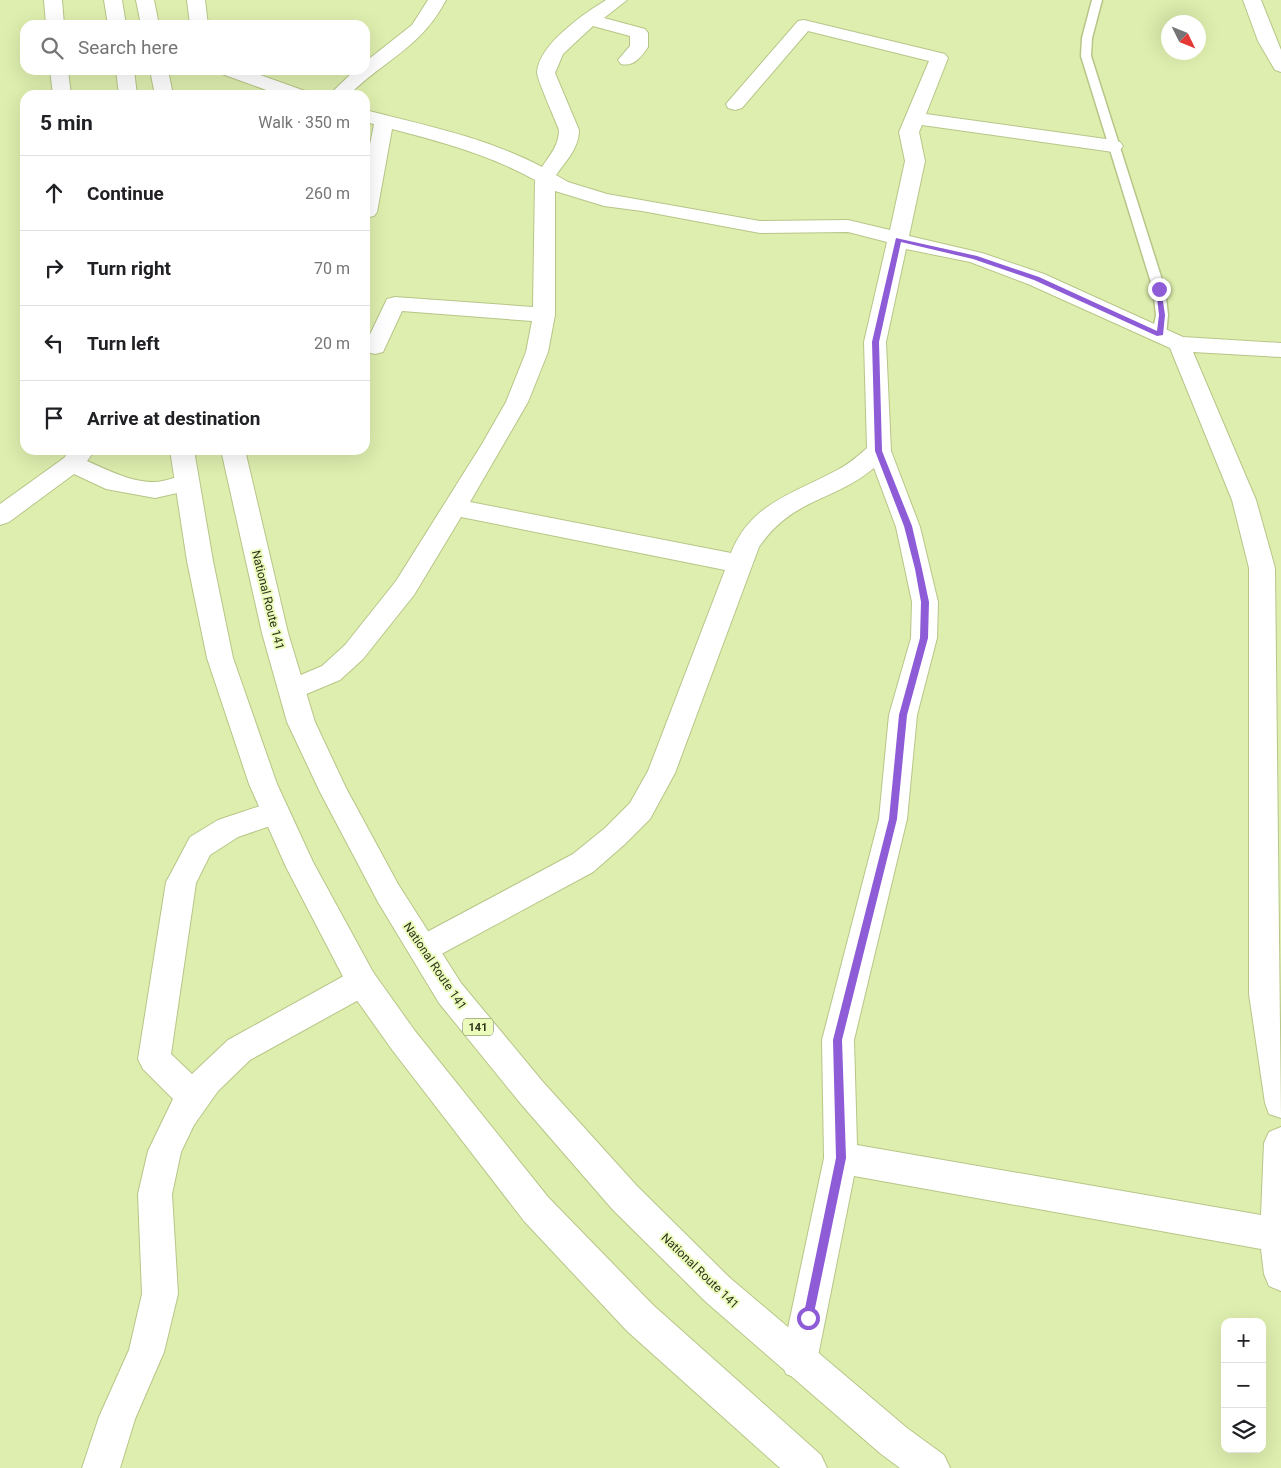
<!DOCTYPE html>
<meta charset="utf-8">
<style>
:root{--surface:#fff;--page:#f6f6f6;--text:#202124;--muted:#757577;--line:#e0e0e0}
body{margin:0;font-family:Roboto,sans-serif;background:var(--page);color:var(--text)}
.controls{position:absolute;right:15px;bottom:15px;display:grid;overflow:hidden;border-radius:10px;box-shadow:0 5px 20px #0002}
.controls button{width:45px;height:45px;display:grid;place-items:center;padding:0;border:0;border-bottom:1px solid var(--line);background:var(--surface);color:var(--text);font:25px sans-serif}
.compass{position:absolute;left:1161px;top:15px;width:45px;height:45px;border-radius:50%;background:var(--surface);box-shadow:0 5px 20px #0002;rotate:133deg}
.stop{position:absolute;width:15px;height:15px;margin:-11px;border:4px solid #8d5cd6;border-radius:50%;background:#fff}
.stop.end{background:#8d5cd6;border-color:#fff;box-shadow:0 1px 5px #0008}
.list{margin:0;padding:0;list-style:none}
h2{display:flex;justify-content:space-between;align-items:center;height:65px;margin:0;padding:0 20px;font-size:21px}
h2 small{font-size:16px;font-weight:400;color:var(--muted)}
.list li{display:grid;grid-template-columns:32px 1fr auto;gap:15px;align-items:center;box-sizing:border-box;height:75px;padding:0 20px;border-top:1px solid var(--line)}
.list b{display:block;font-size:19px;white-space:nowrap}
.list em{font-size:16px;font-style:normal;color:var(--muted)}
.icon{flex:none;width:28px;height:28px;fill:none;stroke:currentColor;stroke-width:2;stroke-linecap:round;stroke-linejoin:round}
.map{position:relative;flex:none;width:1281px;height:1468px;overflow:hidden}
.search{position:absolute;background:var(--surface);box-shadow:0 5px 20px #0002;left:20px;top:20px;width:350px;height:55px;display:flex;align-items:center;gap:12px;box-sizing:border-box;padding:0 18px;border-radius:15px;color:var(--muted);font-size:19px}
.panel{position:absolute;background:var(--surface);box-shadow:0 5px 20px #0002;left:20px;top:90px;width:350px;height:365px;border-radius:15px}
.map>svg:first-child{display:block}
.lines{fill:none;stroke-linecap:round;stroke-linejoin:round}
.lane-casing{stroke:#b7c688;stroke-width:3}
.street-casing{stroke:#b7c688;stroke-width:2}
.highway-casing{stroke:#b7c688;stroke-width:2}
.lane{fill:#fff;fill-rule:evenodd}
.street{fill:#fff;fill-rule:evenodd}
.highway{fill:#fff;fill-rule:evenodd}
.route{fill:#8d5cd6}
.labels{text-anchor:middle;stroke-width:4;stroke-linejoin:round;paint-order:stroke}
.shield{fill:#ebfbbb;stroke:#666f4a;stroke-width:1}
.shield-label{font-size:11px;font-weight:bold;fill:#2d331a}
.street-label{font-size:12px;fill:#2d331a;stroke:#ebfbbb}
</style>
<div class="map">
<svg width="1281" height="1468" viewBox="0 0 1281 1468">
<rect width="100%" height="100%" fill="#deeeae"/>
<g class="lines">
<g class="lane-casing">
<path id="lane" d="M 1092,0 L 1102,0 L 1092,38 L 1091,56 L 1165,289 L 1168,315 L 1166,335 L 1159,339 L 1152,335 L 1156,315 L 1153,289 L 1081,56 L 1082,38 Z"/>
</g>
<g class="street-casing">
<path id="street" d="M 44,0 L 62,0 L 64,25 L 46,25 Z
M 187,0 L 205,0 L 208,25 L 190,25 Z
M 428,0 L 446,0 C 420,49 385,59 349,95 L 329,95 L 355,70 L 365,70 L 365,62 L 412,25 Z
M 606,0 L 627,0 L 604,18 L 645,29 L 648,33 L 648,47 C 641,57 634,67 621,64 L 618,60 L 630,46 L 630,36 L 593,26 L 563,54 L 555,73 L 579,130 C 579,148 566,161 556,175 L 568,182 L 607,194 L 760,221 L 848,220 L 890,230 L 905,161 L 899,132 L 929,61 L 808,31 L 742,108 L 735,110 L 728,108 L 726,104 L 798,21 L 804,20 L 945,54 L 948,58 L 926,114 L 1113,140 L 1120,142 L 1123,146 L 1120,150 L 1113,152 L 922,125 L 919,132 L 925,161 L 909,236 L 982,253 L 1044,274 L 1183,337 L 1281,343 L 1281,357 L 1193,352 L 1256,500 L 1275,568 L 1281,1118 L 1269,1114 L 1265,1103 L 1249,994 L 1249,568 L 1232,500 L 1170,348 L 1028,284 L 970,262 L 906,249 L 886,342 L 891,451 L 920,527 L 938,602 L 937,638 L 917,715 L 907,819 L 854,1040 L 857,1145 L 1261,1215 L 1264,1143 L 1269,1132 L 1281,1127 L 1281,1291 L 1269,1286 L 1264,1274 L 1261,1249 L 854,1176 L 817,1361 L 812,1374 L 799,1379 L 786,1374 L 781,1361 L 824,1158 L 822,1040 L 879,819 L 889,715 L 911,638 L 912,602 L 905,569 L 896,527 L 874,468 C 833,502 792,498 759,547 L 675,773 L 650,819 L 625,844 L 593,872 L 434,958 L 423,962 L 412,958 L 408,949 L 412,940 L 573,854 L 605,828 L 630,803 L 648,771 L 725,570 L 461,517 L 414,595 L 363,659 L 340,680 L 292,700 L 282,697 L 279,690 L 282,683 L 322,666 L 345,645 L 396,581 L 482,444 L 506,402 L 526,352 L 532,321 L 402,311 L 383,352 L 375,354 L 367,352 L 365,345 L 387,299 L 395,297 L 533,307 L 535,180 C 490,155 442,142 392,129 L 377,212 L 374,216 L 365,218 L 365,170 L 374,124 L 365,122 L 365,110 C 424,125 488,138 542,167 C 550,155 559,145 559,130 C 555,119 537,80 537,72 C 539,44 585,13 606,0 ZM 555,191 L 604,206 L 642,211 L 760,233 L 848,232 L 887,242 L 864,342 L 867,448 C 858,456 849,464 839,469 C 796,493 751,502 731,553 L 470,502 L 528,402 L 548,352 L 555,315 Z
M 1243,0 L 1261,0 L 1281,50 L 1281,72 L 1275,70 L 1258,41 Z
M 50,70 L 68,70 L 71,95 L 53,95 Z
M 220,70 L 246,70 L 305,91 L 307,95 L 280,95 L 222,74 Z
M 70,450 L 95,450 L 87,461 C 108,470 132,483 156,482 C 170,481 180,473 195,477 L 198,483 L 195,489 L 155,498 L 106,489 L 74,474 L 9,522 L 0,525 L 0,504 L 64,458 Z
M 275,801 L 285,805 L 289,813 L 285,821 L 238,837 L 210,855 L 196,883 L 171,1054 L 192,1074 L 228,1040 L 351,972 L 362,968 L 373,972 L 377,982 L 373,992 L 250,1060 L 218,1091 L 194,1125 L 181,1152 L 172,1194 L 178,1294 L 164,1352 L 135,1419 L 120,1468 L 82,1468 L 99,1417 L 129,1350 L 142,1294 L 138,1194 L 148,1151 L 173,1099 L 143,1069 L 138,1059 L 166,882 L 171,873 L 190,837 L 218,820 Z"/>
</g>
<g class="highway-casing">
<path id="highway" d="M 104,0 L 122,0 L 126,25 L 108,25 Z
M 136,0 L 154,0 L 159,25 L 141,25 Z
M 116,70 L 134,70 L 137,95 L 119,95 Z
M 150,70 L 168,70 L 173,95 L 155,95 Z
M 170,450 L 194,450 L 213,561 L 233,658 L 277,784 L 313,862 L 373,972 L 415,1031 L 548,1197 L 653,1305 L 821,1455 L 827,1468 L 780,1468 L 627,1331 L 524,1221 L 393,1051 L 351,992 L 286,867 L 249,784 L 207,658 L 187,561 Z
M 221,450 L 245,450 L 288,633 L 315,722 L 346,788 L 398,884 L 461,983 L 543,1082 L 637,1186 L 730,1278 L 907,1428 L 944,1455 L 950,1468 L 900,1468 L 881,1454 L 706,1302 L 613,1210 L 521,1104 L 439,1003 L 378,902 L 320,792 L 287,722 L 262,633 Z"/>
</g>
<use href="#lane" class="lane"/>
<use href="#street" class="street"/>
<use href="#highway" class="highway"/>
</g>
<path class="route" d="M 896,238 L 977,256 L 1039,277 L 1157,331 L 1159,315 L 1156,289 L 1161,288 L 1165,315 L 1163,335 L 1157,336 L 1034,280 L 973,259 L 901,242 L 879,342 L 882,451 L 912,526 L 922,569 L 929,602 L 928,638 L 907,715 L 897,819 L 842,1040 L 846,1158 L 813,1318 L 812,1322 L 808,1323 L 804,1322 L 803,1318 L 836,1158 L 833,1040 L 889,819 L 899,715 L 920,638 L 921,602 L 915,569 L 904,526 L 875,451 L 872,342 Z"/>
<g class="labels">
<rect class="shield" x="463" y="1018.5" width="30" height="17" rx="4"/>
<g class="shield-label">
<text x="478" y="1031">141</text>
</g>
<g class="street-label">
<text transform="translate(268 600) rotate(76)" y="4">National Route 141</text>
<text transform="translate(435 966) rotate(56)" y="4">National Route 141</text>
<text transform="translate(700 1271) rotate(44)" y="4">National Route 141</text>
</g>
</g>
</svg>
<div class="controls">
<button>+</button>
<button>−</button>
<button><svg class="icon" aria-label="layers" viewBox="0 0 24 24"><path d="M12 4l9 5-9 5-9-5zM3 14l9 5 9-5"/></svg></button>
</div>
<svg class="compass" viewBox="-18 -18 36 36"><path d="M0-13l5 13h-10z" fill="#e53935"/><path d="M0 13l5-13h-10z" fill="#757577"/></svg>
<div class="stop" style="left:808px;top:1318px"></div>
<div class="stop end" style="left:1159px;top:289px"></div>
<div class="search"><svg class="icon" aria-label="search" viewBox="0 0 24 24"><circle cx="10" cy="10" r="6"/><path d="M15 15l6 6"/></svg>Search here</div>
<section class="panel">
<h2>5 min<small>Walk · 350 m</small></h2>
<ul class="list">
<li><svg class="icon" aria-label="ahead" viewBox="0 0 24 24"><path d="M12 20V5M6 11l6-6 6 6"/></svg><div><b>Continue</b></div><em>260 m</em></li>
<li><svg class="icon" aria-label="right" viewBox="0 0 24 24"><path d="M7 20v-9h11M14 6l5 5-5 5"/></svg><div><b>Turn right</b></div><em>70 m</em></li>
<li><svg class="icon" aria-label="left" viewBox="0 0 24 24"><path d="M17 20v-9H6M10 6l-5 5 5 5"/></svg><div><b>Turn left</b></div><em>20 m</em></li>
<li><svg class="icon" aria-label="arrive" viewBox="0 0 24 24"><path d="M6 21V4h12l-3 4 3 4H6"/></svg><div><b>Arrive at destination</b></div></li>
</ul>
</section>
</div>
